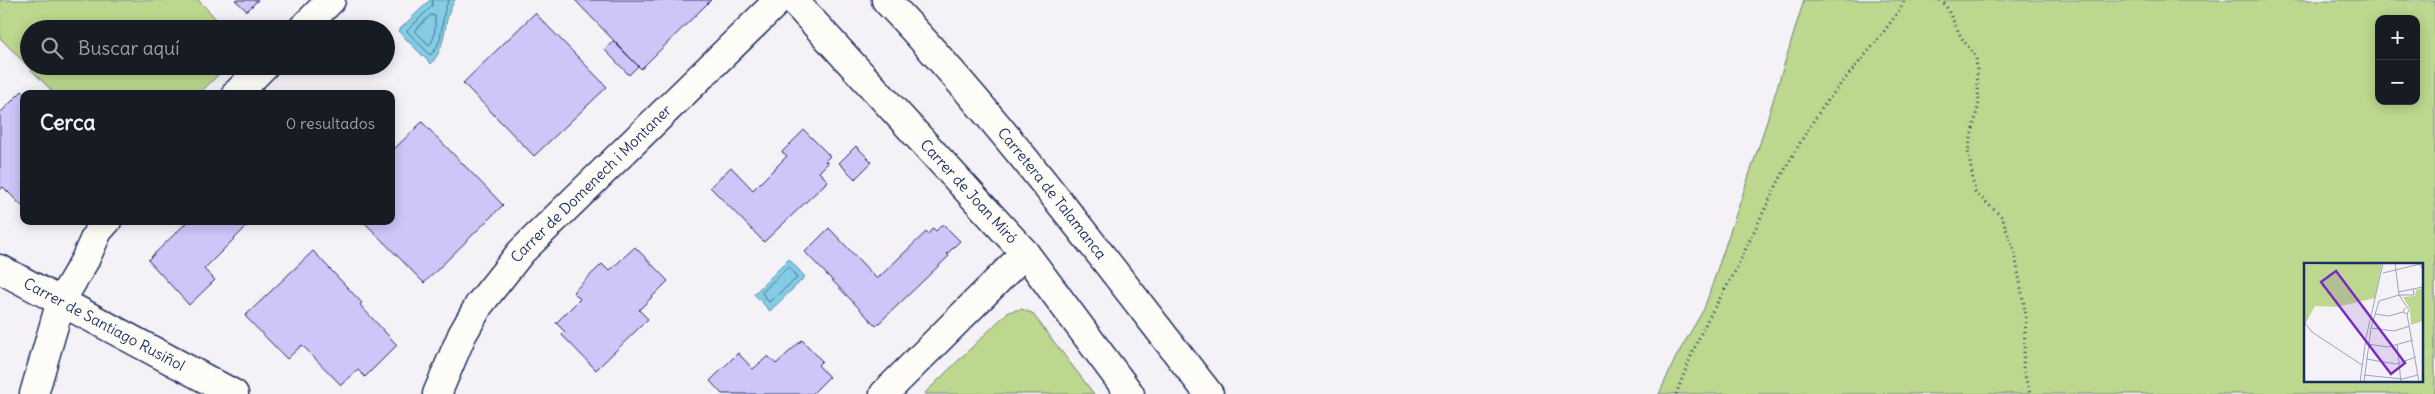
<!DOCTYPE html>
<html lang="es">
<meta charset="utf-8">
<style>
:root{--surface:#171b24;--page:#20242c;--text:#f1f3f6;--muted:#9ea1a6;--line:#363941}
body{margin:0;font-family:Delius,sans-serif;background:var(--page);color:var(--text)}
.controls{position:absolute;right:15px;top:15px;display:grid;overflow:hidden;border-radius:10px;box-shadow:0 2px 12px #0003}
.controls button{width:45px;height:45px;display:grid;place-items:center;padding:0;border:0;border-bottom:1px solid var(--line);background:var(--surface);color:var(--text);font:25px sans-serif}
.list{margin:0;padding:0;list-style:none}
h2{display:flex;justify-content:space-between;align-items:center;height:65px;margin:0;padding:0 20px;font-size:21px}
h2 small{font-size:16px;font-weight:400;color:var(--muted)}
.icon{flex:none;width:28px;height:28px;fill:none;stroke:currentColor;stroke-width:2;stroke-linecap:round;stroke-linejoin:round}
.map{position:relative;flex:none;width:2435px;height:394px;overflow:hidden}
.search{position:absolute;background:var(--surface);box-shadow:0 2px 12px #0003;left:20px;top:20px;width:375px;height:55px;display:flex;align-items:center;gap:12px;box-sizing:border-box;padding:0 18px;border-radius:28px;color:var(--muted);font-size:19px}
.panel{position:absolute;background:var(--surface);box-shadow:0 2px 12px #0003;left:20px;top:90px;width:375px;height:135px;border-radius:10px}
.map>svg:first-child{display:block}
.green{fill:#bcd78e;stroke:#6c8376;fill-rule:evenodd}
.water{fill:#83cce4;stroke:#598dae}
.lines{fill:none;stroke-linecap:round;stroke-linejoin:round}
.shore{stroke:#456e94;stroke-width:1}
.building{fill:#cec5f8;stroke:#1b2f5e}
.street-casing{stroke:#1b2f5e;stroke-width:31}
.secondary-casing{stroke:#1b2f5e;stroke-width:31}
.path{stroke:#1b2f5e;stroke-width:3;stroke-dasharray:1 4;stroke-linecap:butt}
.street{stroke:#fdfcf7;stroke-width:28}
.secondary{stroke:#fdfcf7;stroke-width:28}
.labels{text-anchor:middle;stroke-width:4.5;stroke-linejoin:round;paint-order:stroke}
.street-label{font-size:15px;fill:#1b2f5e;stroke:#fdfcf7}
.inset-road{fill:none;stroke:#9da3ba;stroke-width:1}
.view{fill:#7b2cbf;fill-opacity:0.15;stroke:#7b2cbf;stroke-width:2.5}
.inset-edge{fill:none;stroke:#1b2f5e;stroke-width:2.5}
</style>
<div class="map">
<svg width="2435" height="394" viewBox="0 0 2435 394">
<rect width="100%" height="100%" fill="#f4f1f7"/>
<filter id="ink" filterUnits="userSpaceOnUse"><feTurbulence type="fractalNoise" baseFrequency=".02" numOctaves="2"/><feDisplacementMap in="SourceGraphic" scale="10" xChannelSelector="R" yChannelSelector="G"/><feConvolveMatrix kernelMatrix="1 2 1 2 8 2 1 2 1" color-interpolation-filters="sRGB"/></filter>
<g filter="url(#ink)">
<path class="green" d="M 0,0 L 198,0 L 226,29 L 29,29 L 29,66 L 227,66 L 199,94 L 55,94 L 0,38 Z
M 1804,0 L 2435,0 L 2435,394 L 1659,394 L 1676,357 L 1704,309 L 1760,143 ZM 2379,19 L 2416,19 L 2416,101 L 2379,101 ZM 2305,264 L 2421,264 L 2421,380 L 2305,380 Z
M 1021,309 L 1032,313 L 1094,394 L 924,394 L 1008,312 Z"/>
<path class="water" d="M 430,0 L 455,0 C 441,21 449,43 431,64 L 398,31 Z
M 789,259 L 805,277 L 770,311 L 754,294 Z"/>
<g class="lines">
<path class="shore" d="M 433,0 L 432,6 L 407,31 L 430,55 C 446,43 439,16 449,0
M 431,15 L 435,16 C 435,25 436,39 429,45 L 415,31 Z
M 787,268 L 790,268 L 797,278 L 769,302 L 762,293 Z"/>
</g>
<path class="building" d="M 235,0 L 258,0 L 247,11 Z
M 575,0 L 711,0 L 641,69 Z
M 535,13 L 607,87 L 534,156 L 463,83 Z
M 613,41 L 638,66 L 629,75 L 605,50 Z
M 22,91 L 25,94 L 24,208 L 3,187 L 0,190 L 0,113 Z
M 422,122 L 503,205 L 424,283 L 363,221 L 391,221 L 391,152 Z
M 804,130 L 830,156 L 825,161 L 828,163 L 819,172 L 828,181 L 764,242 L 710,187 L 731,167 L 753,190 L 787,156 L 782,152 Z
M 856,146 L 872,162 L 855,179 L 839,163 Z
M 188,221 L 252,221 L 204,269 L 215,280 L 189,305 L 148,260 Z
M 943,224 L 960,241 L 947,254 L 949,256 L 876,326 L 805,252 L 829,228 L 877,279 L 926,232 L 928,234 L 933,228 L 936,231 Z
M 635,247 L 668,281 L 639,310 L 648,319 L 596,370 L 562,335 L 565,332 L 556,323 L 580,299 L 573,292 L 602,264 L 609,271 Z
M 313,251 L 362,303 L 360,305 L 397,345 L 365,377 L 358,370 L 341,385 L 302,345 L 287,359 L 245,316 Z
M 802,340 L 822,361 L 818,365 L 829,377 L 812,394 L 722,394 L 710,381 L 738,353 L 753,369 L 768,356 L 776,364 Z"/>
<g class="lines">
<g class="street-casing">
<g id="street">
<path id="s1" d="M 793,0 L 1025,253 L 1130,394"/>
<path d="M 302,29 L 331,0"/>
<path d="M 236,94 L 264,66"/>
<path id="s2" d="M 0,269 L 234,394"/>
<path d="M 34,394 L 61,301 L 85,260 L 98,231 L 107,221"/>
<path id="s3" d="M 437,394 L 462,335 L 479,305 L 521,252 L 779,0"/>
<path d="M 884,394 L 1025,253"/>
</g>
</g>
<g class="secondary-casing">
<g id="secondary">
<path id="s4" d="M 886,0 C 1003,123 1105,261 1209,394"/>
</g>
</g>
<path class="path" d="M 1940,0 L 1945,4 L 1961,37 L 1976,57 L 1979,103 L 1968,151 L 1975,192 L 2002,217 L 2015,254 L 2026,316 L 2023,368 L 2030,394
M 1676,394 C 1686,370 1695,344 1707,321 C 1717,302 1729,284 1738,265 C 1763,213 1786,162 1818,114 C 1845,75 1881,42 1905,0"/>
<use href="#street" class="street"/>
<use href="#secondary" class="secondary"/>
</g>
</g>
<g class="labels">
<g class="street-label">
<text dy="5" stroke="none"><textPath href="#s3" startOffset="264">Carrer de Domenech i Montaner</textPath></text>
<text dy="5" stroke="none"><textPath href="#s1" startOffset="260">Carrer de Joan Miró</textPath></text>
<text dy="5" stroke="none"><textPath href="#s4" startOffset="255">Carretera de Talamanca</textPath></text>
<text dy="5" stroke="none"><textPath href="#s2" startOffset="118">Carrer de Santiago Rusiñol</textPath></text>
</g>
</g>
<g transform="translate(2304 263)">
<rect width="119" height="119" fill="#f4f1f7"/>
<path d="M 78,0 L 71,35 L 33,44 L 11,43 L 0,63 L 0,2 ZM 119,25 L 119,58 L 107,62 L 106,46 L 99,34 L 111,33 L 112,27 Z" fill="#bcd78e"/>
<path class="inset-road" d="M 91,0 L 95,32 L 105,47 L 103,51 L 99,49 L 101,45M 79,10 L 116,1 L 119,7M 94,29 L 119,24M 71,51 L 85,53 L 99,49M 103,51 L 115,119M 0,59 L 8,69 L 58,102M 67,65 L 90,68 L 106,63M 64,81 L 84,84 L 109,77M 93,82 L 97,119M 62,96 L 92,101 L 112,94M 60,112 L 98,116 L 114,112M 56,119 L 62,75 L 79,0M 60,119 L 67,65 L 75,38 L 95,32 L 110,32 L 109,26"/>
<path class="view" d="M 32,8 L 101,100 L 87,111 L 17,19 Z"/>
<rect width="119" height="119" class="inset-edge"/>
</g>
</svg>
<div class="controls">
<button>+</button>
<button>−</button>
</div>
<div class="search"><svg class="icon" aria-label="search" viewBox="0 0 24 24"><circle cx="10" cy="10" r="6"/><path d="M15 15l6 6"/></svg>Buscar aquí</div>
<section class="panel">
<h2>Cerca<small>0 resultados</small></h2>
<ul class="list">
</ul>
</section>
</div>
